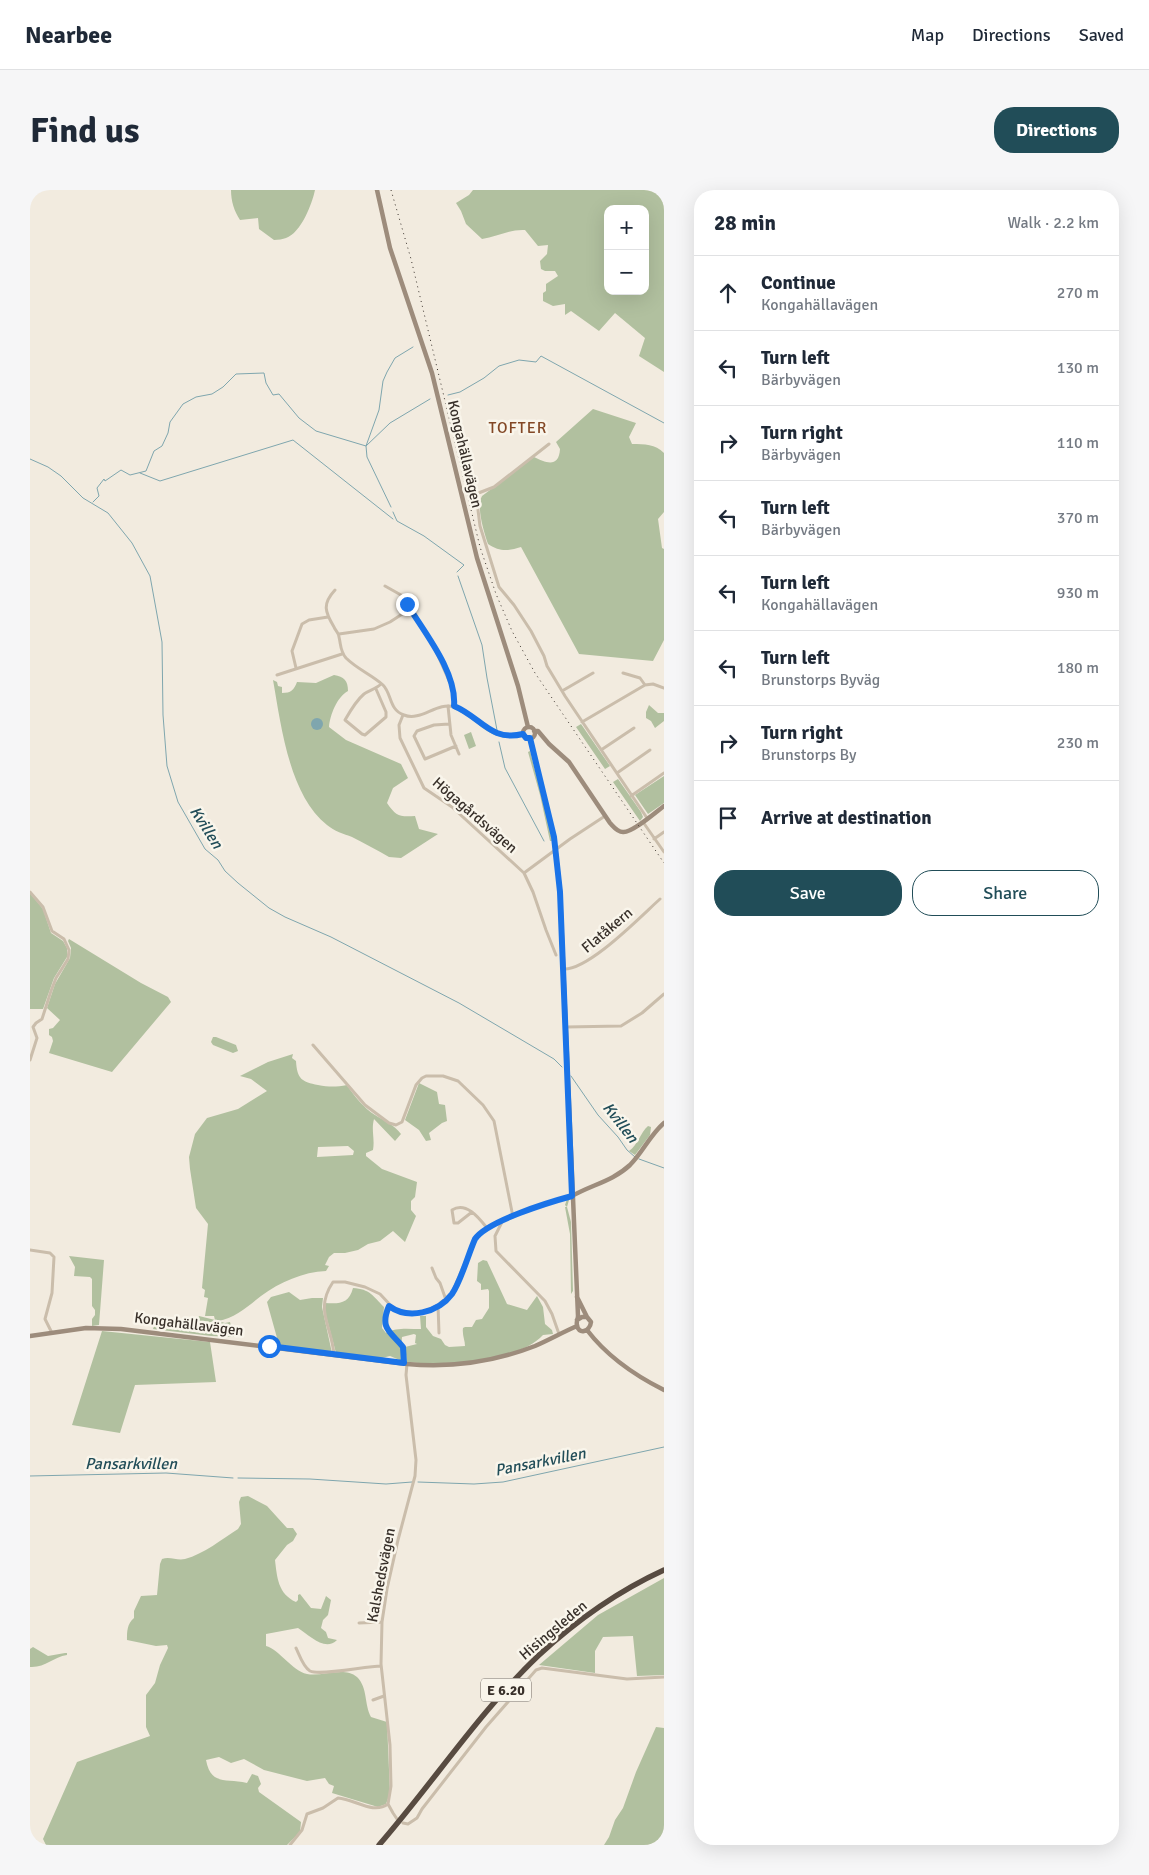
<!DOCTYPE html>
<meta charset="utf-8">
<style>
:root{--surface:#fff;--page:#f6f6f7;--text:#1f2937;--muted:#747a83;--line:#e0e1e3;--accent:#214d58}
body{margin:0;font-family:Signika,sans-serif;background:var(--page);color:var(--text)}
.controls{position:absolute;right:15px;top:15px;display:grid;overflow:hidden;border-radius:10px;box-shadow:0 5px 20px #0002}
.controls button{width:45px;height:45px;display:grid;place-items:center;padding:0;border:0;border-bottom:1px solid var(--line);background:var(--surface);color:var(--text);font:25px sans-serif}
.stop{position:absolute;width:15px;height:15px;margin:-11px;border:4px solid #1a73e8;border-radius:50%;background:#fff}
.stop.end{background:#1a73e8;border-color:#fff;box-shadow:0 1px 5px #0008}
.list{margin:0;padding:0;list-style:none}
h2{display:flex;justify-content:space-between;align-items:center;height:65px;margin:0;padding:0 20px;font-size:21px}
h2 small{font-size:16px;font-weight:400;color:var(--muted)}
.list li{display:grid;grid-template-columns:32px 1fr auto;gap:15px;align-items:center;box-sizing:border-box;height:75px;padding:0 20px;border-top:1px solid var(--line)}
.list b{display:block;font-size:19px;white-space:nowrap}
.list p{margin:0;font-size:16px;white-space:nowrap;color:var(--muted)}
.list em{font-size:16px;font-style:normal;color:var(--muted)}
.actions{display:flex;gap:10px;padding:15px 20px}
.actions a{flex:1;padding:11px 0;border:1px solid var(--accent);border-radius:20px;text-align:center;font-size:18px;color:var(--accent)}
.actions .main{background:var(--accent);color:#fff}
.icon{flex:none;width:28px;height:28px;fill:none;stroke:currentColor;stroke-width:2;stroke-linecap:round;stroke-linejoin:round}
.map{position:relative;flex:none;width:634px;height:1655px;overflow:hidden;border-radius:20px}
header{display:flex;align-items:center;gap:30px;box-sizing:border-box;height:70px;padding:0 25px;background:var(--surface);border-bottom:1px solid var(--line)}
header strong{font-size:24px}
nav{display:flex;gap:28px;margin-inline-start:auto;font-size:18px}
.intro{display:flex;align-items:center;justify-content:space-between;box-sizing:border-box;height:120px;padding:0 30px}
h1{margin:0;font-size:35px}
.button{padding:12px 22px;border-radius:20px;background:var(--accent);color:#fff;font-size:18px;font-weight:700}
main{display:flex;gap:30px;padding:0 30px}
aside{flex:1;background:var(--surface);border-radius:20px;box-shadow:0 5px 20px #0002}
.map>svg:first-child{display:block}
.green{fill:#b1c09f;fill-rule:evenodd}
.water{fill:#7fa6ae}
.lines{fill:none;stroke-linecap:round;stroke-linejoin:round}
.stream{stroke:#7fa6ae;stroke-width:1}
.street{stroke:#cabdab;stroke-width:3}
.secondary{stroke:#9d8c7c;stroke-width:4.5}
.highway{stroke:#584b41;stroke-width:5.5}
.rail{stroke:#38302a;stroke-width:1;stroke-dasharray:1 4;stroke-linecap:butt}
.route{stroke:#1a73e8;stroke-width:6}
.labels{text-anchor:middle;stroke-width:5;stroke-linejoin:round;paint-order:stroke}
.shield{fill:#f9f5eb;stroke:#726b64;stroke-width:1}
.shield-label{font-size:14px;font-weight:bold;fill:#38302a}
.street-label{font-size:15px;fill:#38302a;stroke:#f9f5eb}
.neighbourhood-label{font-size:16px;letter-spacing:1px;fill:#834826;stroke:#f9f5eb}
.water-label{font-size:16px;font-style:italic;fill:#214d58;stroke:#f9f5eb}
</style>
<header>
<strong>Nearbee</strong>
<nav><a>Map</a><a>Directions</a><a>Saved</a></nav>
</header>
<div class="intro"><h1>Find us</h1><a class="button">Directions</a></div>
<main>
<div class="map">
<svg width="634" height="1655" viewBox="0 0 634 1655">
<rect width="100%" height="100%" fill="#f2ebdf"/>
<path class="green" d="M 201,0 L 285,0 C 282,14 271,43 256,48 C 253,49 248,50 244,50 L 229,39 L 228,28 L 210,30 C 204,21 201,11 201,0 Z
M 443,0 L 634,0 L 634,182 L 609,166 L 615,148 L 585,123 L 569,141 L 541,121 L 535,125 L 535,114 L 523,116 L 513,111 L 513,103 L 516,101 L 516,94 L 528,86 L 525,81 L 515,81 L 511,79 L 510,71 L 517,64 L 518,55 L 508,56 L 495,40 C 480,39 467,47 452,49 L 436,34 L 431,21 L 426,13 L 439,5 ZM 578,19 L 615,19 L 615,101 L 578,101 Z
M 563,219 L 606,233 L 599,247 L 602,254 C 615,254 625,254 634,263 L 634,322 L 628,329 L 632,358 L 634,359 L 634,450 L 623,471 L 549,464 L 491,357 C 478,361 470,362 458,354 C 454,342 446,317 452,306 L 504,267 C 516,273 529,278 530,259 L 526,252 Z
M 304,485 C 314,487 318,490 318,501 C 307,507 300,525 299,537 L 316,550 L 371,574 L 378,588 L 363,598 L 357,613 C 366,626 369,627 385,626 L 389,639 L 408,644 L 371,668 L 359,667 C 347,660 334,653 322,647 C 314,644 304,641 297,635 C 259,605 251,535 243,490 L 247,492 L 248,496 L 252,497 L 252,503 C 261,503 264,500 267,492 L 286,493 Z
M 619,515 L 628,523 L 634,523 L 634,531 L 625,538 L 621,531 L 616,528 L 616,522 Z
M 421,518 C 428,519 433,522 438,526 C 457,540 467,550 492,545 L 492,546 C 458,555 448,527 421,518 Z
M 551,534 L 580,576 L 575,579 L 546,537 Z
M 441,542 L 446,556 L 439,559 L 434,545 Z
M 500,561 L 517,626 L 522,651 L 520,651 L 510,605 L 498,562 Z
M 634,586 L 634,613 L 618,624 L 605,605 Z
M 588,589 L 611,622 L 613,627 L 610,631 L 583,592 Z
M 0,703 L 13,719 L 21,743 L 33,751 L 37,758 L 37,767 L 24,788 L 13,819 L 0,819 Z
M 39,749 L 111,793 L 138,807 L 141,812 L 82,882 L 19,863 L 23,851 L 22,847 L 19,845 L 19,839 L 23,838 L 30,830 L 17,818 L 25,794 L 40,768 L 41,758 L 38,751 Z
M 183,847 L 186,847 L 206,855 L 208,861 L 203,863 L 183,855 L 181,852 Z
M 263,864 L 262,868 L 266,871 C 267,889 272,892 288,895 C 299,897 306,897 317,895 C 324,906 334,918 345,925 C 355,931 364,935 371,944 L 365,951 L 344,929 C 341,940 345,949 343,960 L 336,963 L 336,966 L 352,979 L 387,992 L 385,1007 L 381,1011 L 381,1020 L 386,1026 L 375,1052 L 363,1041 L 350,1051 L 338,1054 L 328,1060 L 315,1063 L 304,1063 L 299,1067 L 295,1075 L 299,1076 L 296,1081 C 273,1082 250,1092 231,1106 C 218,1116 205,1128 188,1131 L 195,1133 L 200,1132 L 204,1147 L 181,1146 L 123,1139 L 125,1134 L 151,1134 L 167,1131 L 169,1126 L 185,1130 L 184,1126 L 175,1126 L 178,1108 L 174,1107 L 175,1100 L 172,1098 L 178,1034 L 166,1018 L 160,979 L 159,967 L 165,944 L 177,928 L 208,919 L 237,901 L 221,889 L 210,886 L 238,872 ZM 318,956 L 324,961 L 323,965 L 287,967 L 288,957 Z
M 389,893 L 407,902 L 409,914 L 415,915 L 417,931 L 412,933 L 399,943 L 401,950 L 396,951 L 389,940 L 375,930 Z
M 618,936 L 621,937 L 620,945 L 605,965 L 599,961 C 608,955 610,943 618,936 Z
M 537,1009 L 539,1010 L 537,1017 L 541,1032 L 543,1101 L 541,1104 L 540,1044 L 535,1017 L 537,1017 L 535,1015 Z
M 39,1066 L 74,1070 L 69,1135 L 62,1136 L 62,1129 L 65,1125 L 65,1120 L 62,1116 L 62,1089 L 60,1087 L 44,1086 L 45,1077 Z
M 453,1070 L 457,1071 L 477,1114 L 497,1120 L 507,1106 L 513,1117 L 515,1134 L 522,1140 L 523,1144 L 513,1145 C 489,1172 411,1176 377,1172 L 375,1157 L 387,1154 L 385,1153 L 386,1145 L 384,1144 L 372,1147 L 371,1159 L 374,1169 L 372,1171 L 360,1166 L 352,1168 L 306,1163 L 294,1118 L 295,1113 C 309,1114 319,1114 323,1098 C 340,1099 343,1106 354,1117 L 352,1138 L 356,1143 C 367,1137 378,1139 391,1139 L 390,1126 L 396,1126 L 396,1137 L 403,1146 L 411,1149 L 415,1155 L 419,1157 L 435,1156 C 435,1150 432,1145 433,1138 L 435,1137 L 442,1137 L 446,1130 L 452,1129 L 459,1118 L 459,1101 L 458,1099 L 451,1100 L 451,1094 L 447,1091 L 448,1073 Z
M 259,1102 L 270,1110 L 282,1108 L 293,1108 L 292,1117 L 302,1163 L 249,1155 L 237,1112 L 241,1107 Z
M 72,1141 L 180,1152 L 186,1192 L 105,1195 L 90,1243 L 42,1235 Z
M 218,1306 L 237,1316 L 257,1338 L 263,1338 L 267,1344 L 263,1351 L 257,1355 L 245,1370 C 247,1387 248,1404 266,1412 L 268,1410 L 268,1405 L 270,1404 L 281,1418 L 291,1419 L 296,1406 L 301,1410 L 298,1425 L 293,1430 L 291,1438 L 296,1442 L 298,1448 L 307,1450 C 295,1462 279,1445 268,1438 L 236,1444 L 236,1456 C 249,1459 262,1481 277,1484 C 292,1487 314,1476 327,1487 C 338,1498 334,1514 341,1527 L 357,1532 L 360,1603 L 356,1614 L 348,1617 L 302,1603 L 304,1596 L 299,1594 L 295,1588 L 277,1591 L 234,1580 L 214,1569 L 201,1573 L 189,1567 L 176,1570 C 181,1596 196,1588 217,1593 L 222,1584 L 228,1586 L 231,1594 L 228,1598 L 229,1602 L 271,1632 L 270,1642 L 257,1655 L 16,1655 L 13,1649 L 47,1572 L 120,1546 L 116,1537 L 116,1505 L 125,1493 L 130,1475 L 138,1458 L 137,1455 L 126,1456 L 97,1450 C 97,1441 97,1434 104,1428 L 104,1421 L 111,1406 L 127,1405 L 130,1374 L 132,1369 C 140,1366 147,1371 155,1369 C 174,1364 192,1349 208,1339 L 211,1334 L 209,1312 L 211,1307 Z
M 634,1388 L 634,1485 L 607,1486 L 603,1446 L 573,1447 L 565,1461 L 565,1483 L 509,1475 L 568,1425 Z
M 3,1457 L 18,1466 L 35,1463 L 37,1463 L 37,1465 C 23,1467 15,1478 0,1477 L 0,1459 Z
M 626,1537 L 634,1538 L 634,1655 L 574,1655 L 579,1647 L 585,1630 L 593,1618 L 606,1582 Z"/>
<path class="water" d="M281 534a6 6 0 1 1 12 0a6 6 0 1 1-12 0Z"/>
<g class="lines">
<path class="stream" d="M 418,205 L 430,202 L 454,188 L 469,176 L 489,170 L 506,172 L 511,166 L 634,233
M 0,269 L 18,277 L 31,286 L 53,308 L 78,323 L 102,353 L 120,386 L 132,452 L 133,525 L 137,576 L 148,612 L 175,659 L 188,670 L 195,681 L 208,693 L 239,718 L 255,727 L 301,747 L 429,813 L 524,869 L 532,877
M 110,283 L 130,291 L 263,250 L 363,329
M 63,312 L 69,306 L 67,298 L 74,289 L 75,291 L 91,280 L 100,285 L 116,281 L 124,261 L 132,256 L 138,243 L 140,232 L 153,214 L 166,207 L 182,204 L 193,197 L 206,184 L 234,183 L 236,193 L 243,205 L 249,204 L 269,228 L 286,241 L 336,256 L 360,233 L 400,209
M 361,317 L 337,267 L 336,256 L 349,220 L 353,191 L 357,182 L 365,168 L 383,157
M 363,322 L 367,331 L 394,346 L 434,375 L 427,382
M 428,386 L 452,455 L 457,488 L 467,540
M 469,552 L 475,578 L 514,651
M 541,886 L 568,925 L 588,947 L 597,960 L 605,967
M 609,969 L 634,978
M 0,1286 L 136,1283 L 203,1288
M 208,1288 L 280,1289 L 356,1294 L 382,1292
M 388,1292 L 444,1294 L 473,1292 L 634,1257
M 0,1650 L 3,1655"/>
<path class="street" d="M 519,254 L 464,297 L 446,304 L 450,336 L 469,397 L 484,415 L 501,441 L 514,466 L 517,476 L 535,506 L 617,628
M 355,396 L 371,405 L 405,459 L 424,502 L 424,516
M 305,400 C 292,414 295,422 304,437 C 305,440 309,443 309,447 C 311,455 310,461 316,468 C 327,479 342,485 353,495 C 362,504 359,520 374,525 C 391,532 407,511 425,517 C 453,525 459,552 493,544
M 309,444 L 344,439 L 360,432 L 380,419
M 266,478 L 262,461 L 272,434 L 279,430 L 298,427
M 593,483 L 610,488 L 615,495
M 247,485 L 312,464
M 346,499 L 356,522 L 356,527 L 335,545 L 332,544 L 315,530 C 319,523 328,509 334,504 C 340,500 346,499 351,494
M 532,501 L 563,483
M 418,516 L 421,545 L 429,564
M 373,525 L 369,535 L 370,548 L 394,598 L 422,617 L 494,683 L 503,702 L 516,740 L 526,765
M 552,532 L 615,495 L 623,494 L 634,498
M 419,534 L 404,535 L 387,541 L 384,546 L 395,569 L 426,556
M 571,560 L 604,538
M 587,583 L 620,560
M 601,606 L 634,583
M 613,632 L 634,662
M 624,649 L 634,642
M 494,683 L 540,649 L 575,626
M 0,702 L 13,717 L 22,741 L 34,749 L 39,760 L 38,769 L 26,788 L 21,801 L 12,829 L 6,833 L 3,837 L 7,848 L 0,870
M 533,779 C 558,781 611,726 630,709
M 536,837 L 591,836 L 612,823 L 634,804
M 283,855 L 335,915 L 359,933 L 366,935 L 372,932 L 386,895 L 392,888 L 396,886 L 413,886 L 428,891 L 453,915 L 464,931 L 483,1027
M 442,1022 L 428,1033 L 424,1033 L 422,1020 C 436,1011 449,1028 457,1038
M 472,1032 L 465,1046 L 466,1061 L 515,1111 L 522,1124 L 529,1144
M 0,1060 L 20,1063 L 24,1067 L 22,1103 L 15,1129 L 22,1143
M 402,1078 L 406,1088 L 410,1093 L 416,1110
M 408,1115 L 409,1143
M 359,1116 C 349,1139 361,1142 373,1157 L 374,1173
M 304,1165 C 302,1136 284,1120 303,1092 L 315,1092 L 335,1097 L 350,1104 L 364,1119 L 383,1124 L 389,1124 L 408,1115 L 422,1103 L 445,1049 C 456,1033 521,1012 542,1006
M 329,1433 L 352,1432
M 266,1458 C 269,1464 273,1477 280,1481 C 291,1486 336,1476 351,1476
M 343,1510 L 354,1506
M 367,1629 L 363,1623 L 358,1614 L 361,1596 L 360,1555 L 351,1474 L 352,1432 L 357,1399 L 368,1350 L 385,1286 L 386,1270 L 376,1185 L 377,1174
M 373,1633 L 378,1634 L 387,1628 L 392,1619 L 456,1537 L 506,1480 L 512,1478 L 597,1489 L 634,1487
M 260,1655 L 272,1640 L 277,1624 L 293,1618 L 308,1608 C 325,1609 343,1625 358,1614"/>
<path class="secondary" d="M 347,0 L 360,58 L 402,183 L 447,368 L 488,496 L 498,537
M493 543a6 6 0 1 1 12 0a6 6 0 1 1-12 0Z
M 504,541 L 508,541 L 519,554 L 539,572 L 580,633 C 583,636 587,642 593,642 C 602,643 626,622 634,616
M 500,548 L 524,647 L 530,701 L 548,1126 C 548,1129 546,1132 547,1135 C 548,1145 560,1142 561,1132 L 557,1127 L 552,1127 L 547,1130
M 542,1006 C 561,995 583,991 600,975 C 613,962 620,945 634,933
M 547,1107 L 557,1127
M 557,1140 C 576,1165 606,1186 634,1200
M 0,1146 L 56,1138 L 91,1139 L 377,1174 C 421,1178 464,1172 505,1156 C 519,1150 533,1142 547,1136"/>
<path class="highway" d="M 349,1655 C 403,1593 449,1522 509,1465 C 546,1431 588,1401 634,1380"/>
<path class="rail" d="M 361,0 L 381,69 L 450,357 L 466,404 L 482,441 L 505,483 L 634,673"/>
</g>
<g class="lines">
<path class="route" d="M 239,1156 L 374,1173 L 373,1157 C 361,1142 349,1139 359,1116 C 378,1130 408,1123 422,1104 C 431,1091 438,1065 445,1049 C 457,1031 520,1012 542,1006 L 530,702 L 524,647 L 500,548 L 496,548 L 493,544 C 460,552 451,527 424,516 C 427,482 394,442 377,414"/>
</g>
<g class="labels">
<rect class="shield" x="451" y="1488.5" width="50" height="23" rx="4"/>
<g class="shield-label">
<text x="476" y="1505">E 6.20</text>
</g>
<g class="street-label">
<text transform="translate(435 264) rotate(77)" y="5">Kongahällavägen</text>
<text transform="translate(445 625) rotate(41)" y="5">Högagårdsvägen</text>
<text transform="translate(577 740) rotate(-40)" y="5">Flatåkern</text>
<text transform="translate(159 1134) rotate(7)" y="5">Kongahällavägen</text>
<text transform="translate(351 1385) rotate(-79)" y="5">Kalshedsvägen</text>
<text transform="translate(523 1440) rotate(-40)" y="5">Hisingsleden</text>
</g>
<g class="neighbourhood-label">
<text x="488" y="243">TOFTER</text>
</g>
<g class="water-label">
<text transform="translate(177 637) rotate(57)" y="6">Kvillen</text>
<text transform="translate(591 932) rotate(52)" y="6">Kvillen</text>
<text transform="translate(510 1271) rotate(-11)" y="6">Pansarkvillen</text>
<text x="101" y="1279">Pansarkvillen</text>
</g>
</g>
</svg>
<div class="controls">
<button>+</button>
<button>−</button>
</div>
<div class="stop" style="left:239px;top:1156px"></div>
<div class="stop end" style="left:377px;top:414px"></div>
</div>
<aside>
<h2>28 min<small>Walk · 2.2 km</small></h2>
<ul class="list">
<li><svg class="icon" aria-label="ahead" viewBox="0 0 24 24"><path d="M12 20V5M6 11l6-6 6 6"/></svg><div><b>Continue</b><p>Kongahällavägen</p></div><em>270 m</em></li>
<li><svg class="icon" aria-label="left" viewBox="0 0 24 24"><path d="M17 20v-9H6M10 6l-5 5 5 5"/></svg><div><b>Turn left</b><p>Bärbyvägen</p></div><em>130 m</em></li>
<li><svg class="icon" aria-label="right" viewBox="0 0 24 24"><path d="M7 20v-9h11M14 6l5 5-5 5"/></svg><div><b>Turn right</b><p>Bärbyvägen</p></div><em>110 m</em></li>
<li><svg class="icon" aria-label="left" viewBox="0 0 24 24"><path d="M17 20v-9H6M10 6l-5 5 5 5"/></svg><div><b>Turn left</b><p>Bärbyvägen</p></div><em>370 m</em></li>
<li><svg class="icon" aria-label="left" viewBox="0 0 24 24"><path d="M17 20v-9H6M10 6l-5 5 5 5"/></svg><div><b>Turn left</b><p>Kongahällavägen</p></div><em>930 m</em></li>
<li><svg class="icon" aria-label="left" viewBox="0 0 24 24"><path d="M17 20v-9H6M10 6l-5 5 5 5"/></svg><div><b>Turn left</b><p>Brunstorps Byväg</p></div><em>180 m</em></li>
<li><svg class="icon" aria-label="right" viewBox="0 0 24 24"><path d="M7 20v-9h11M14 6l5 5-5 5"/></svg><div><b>Turn right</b><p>Brunstorps By</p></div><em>230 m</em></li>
<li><svg class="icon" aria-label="arrive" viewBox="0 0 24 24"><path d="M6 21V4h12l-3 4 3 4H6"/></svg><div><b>Arrive at destination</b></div></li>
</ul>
<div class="actions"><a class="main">Save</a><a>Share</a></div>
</aside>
</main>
